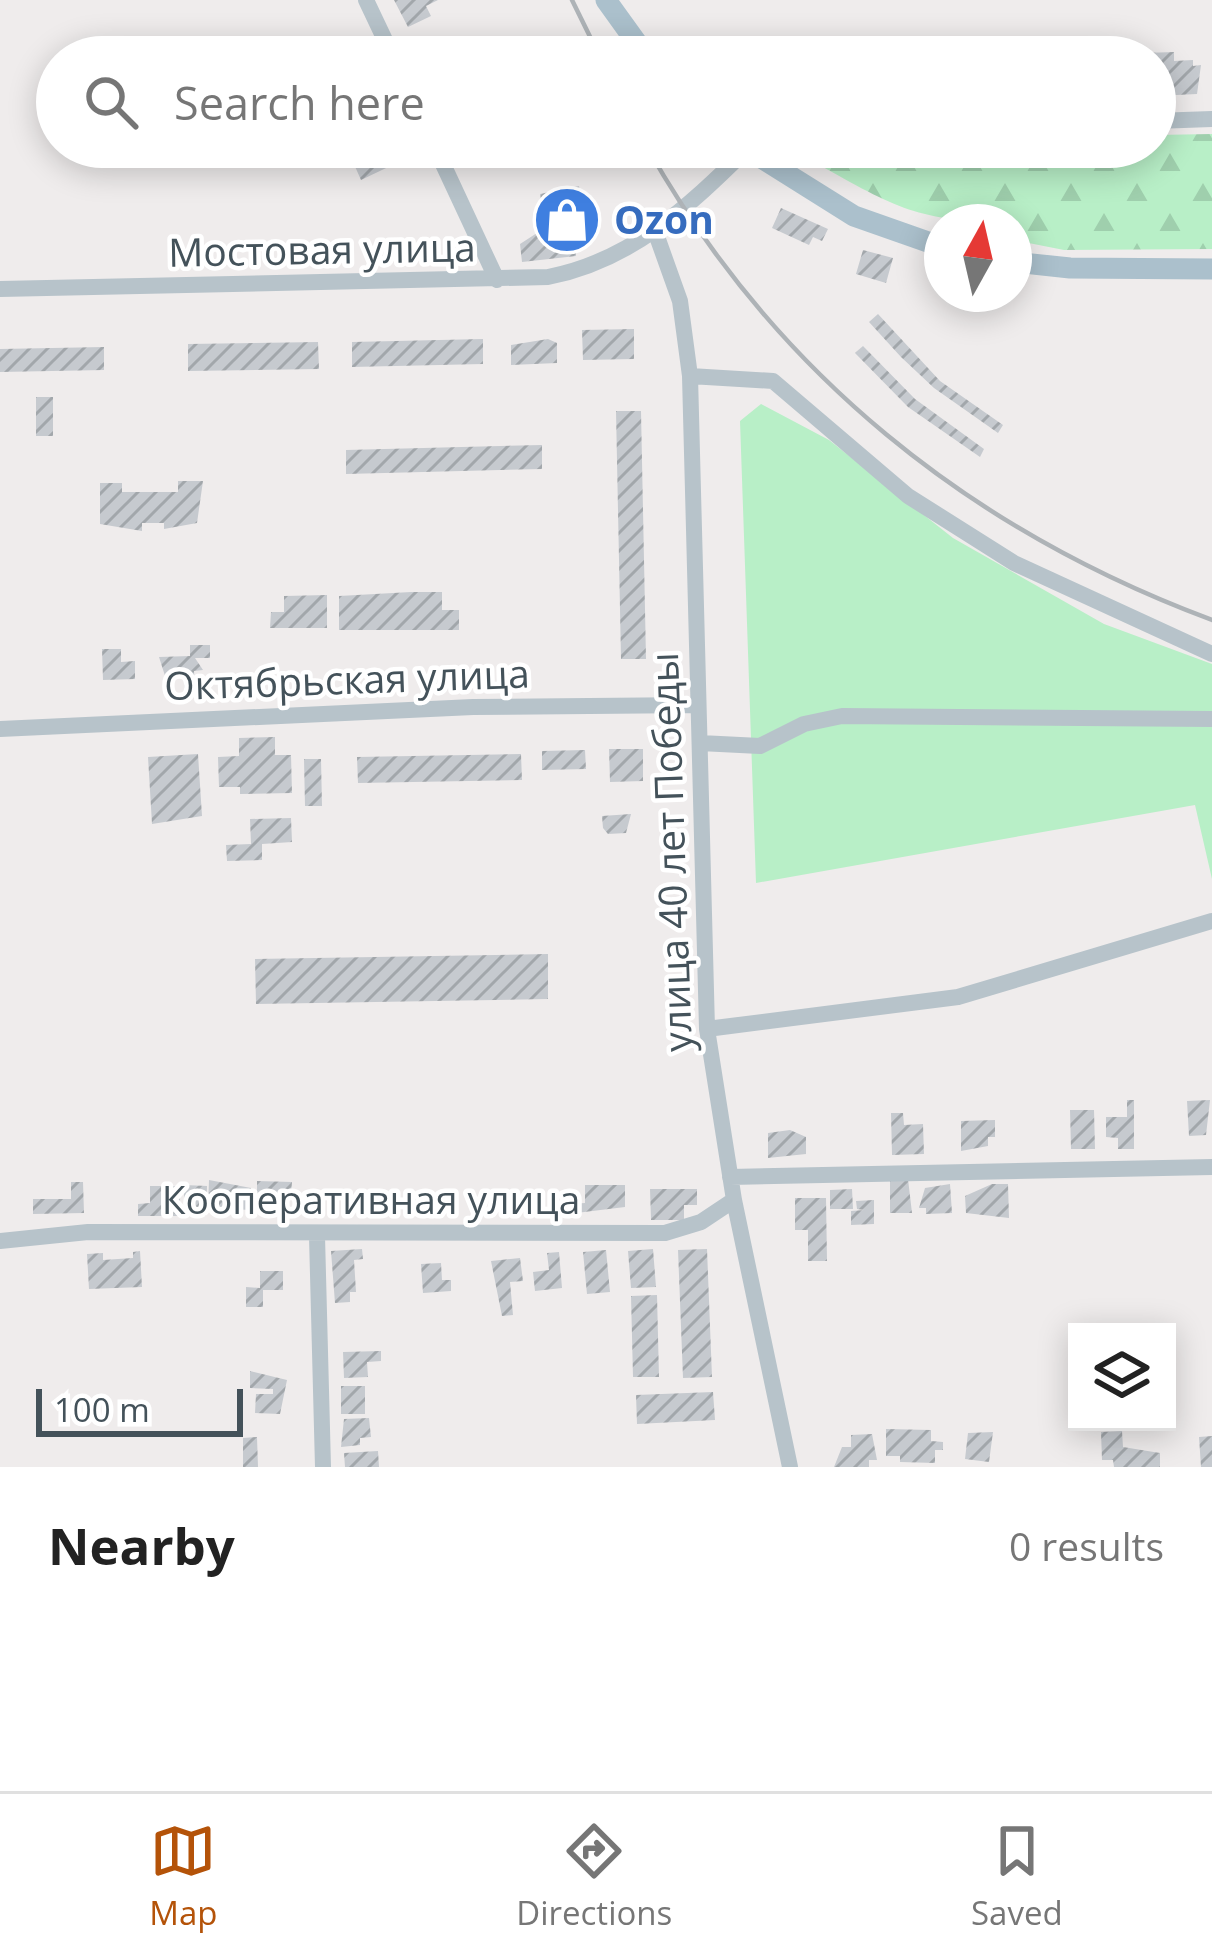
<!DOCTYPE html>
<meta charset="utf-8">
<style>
:root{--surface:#fff;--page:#f6f6f6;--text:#222;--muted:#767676;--line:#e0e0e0;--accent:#b45309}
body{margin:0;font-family:"Open Sans",sans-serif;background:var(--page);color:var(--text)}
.controls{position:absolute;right:36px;bottom:36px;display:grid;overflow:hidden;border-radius:0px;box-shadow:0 6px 30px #0003}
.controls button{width:108px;height:108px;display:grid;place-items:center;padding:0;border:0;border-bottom:3px solid var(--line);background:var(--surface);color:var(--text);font:60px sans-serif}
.compass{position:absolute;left:924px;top:204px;width:108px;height:108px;border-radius:50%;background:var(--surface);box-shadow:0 6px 30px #0003;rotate:8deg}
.scale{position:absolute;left:36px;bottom:30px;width:207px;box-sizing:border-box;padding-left:12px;border:6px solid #44525a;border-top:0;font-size:33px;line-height:42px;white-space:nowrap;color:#44525a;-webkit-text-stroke:9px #fff;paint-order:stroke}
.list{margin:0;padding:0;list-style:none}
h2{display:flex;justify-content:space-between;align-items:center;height:156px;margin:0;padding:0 48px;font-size:51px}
h2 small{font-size:39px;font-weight:400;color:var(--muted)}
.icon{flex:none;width:66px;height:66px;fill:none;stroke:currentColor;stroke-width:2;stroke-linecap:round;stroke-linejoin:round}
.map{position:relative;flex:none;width:1212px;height:1467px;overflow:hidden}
.search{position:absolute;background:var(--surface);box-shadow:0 6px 30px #0003;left:36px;right:36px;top:36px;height:132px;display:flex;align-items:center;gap:30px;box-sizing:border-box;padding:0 42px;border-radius:66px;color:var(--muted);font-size:45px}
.sheet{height:324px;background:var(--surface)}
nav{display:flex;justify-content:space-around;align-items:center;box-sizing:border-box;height:168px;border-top:3px solid var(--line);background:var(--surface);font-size:33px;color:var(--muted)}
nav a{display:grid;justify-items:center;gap:6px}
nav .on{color:var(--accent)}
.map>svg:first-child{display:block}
.forest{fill:url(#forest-firs)}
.garden{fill:#b8efc7}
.building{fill:url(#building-hatch)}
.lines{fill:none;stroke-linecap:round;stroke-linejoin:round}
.minor{stroke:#b7c3ca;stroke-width:16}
.major{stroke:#abc0cc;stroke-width:21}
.rail{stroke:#aeb3b7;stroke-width:4.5}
.labels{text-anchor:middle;stroke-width:9;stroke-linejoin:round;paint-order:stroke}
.shop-label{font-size:39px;font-weight:bold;fill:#366cbe;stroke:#fff;text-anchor:start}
.street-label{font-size:39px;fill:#44525a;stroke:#fff}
</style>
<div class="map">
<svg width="1212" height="1467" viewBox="0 0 1212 1467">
<defs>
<pattern id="forest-firs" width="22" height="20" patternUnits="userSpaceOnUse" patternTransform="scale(3)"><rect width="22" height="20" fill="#b8efc7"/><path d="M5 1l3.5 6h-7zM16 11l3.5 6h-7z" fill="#9fcfad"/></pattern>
<pattern id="building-hatch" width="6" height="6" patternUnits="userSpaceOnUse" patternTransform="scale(3)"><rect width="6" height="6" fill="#c6cacf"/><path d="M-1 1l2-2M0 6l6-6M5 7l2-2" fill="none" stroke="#a2a7ab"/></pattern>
</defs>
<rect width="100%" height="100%" fill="#efecec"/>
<path class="forest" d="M 1212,134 L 1212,249 L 1064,250 L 1014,240 L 1014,222 C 924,222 901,211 823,167 L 820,154 L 828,147 L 1155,147 L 1155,135 Z"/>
<path class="garden" d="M 761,404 L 829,440 L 953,538 L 1104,624 L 1212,664 L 1212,879 L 1195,805 L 756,883 L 740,421 Z"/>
<path class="building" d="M 394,0 L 438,0 L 426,6 L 431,16 L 408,27 Z
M 1174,52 L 1174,61 L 1193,60 L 1193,66 L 1201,65 L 1197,94 L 1156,96 L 1155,57 L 1145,53 Z
M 361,147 L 400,147 L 405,159 L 361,180 L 349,153 Z
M 579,186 L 585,220 L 562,224 L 560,212 L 544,215 L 540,194 Z
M 781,208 L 828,229 L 822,241 L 813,237 L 809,245 L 772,228 Z
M 537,233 L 541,243 L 575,240 L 576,256 L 522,262 L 520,244 Z
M 863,250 L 893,258 L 886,283 L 856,274 Z
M 878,314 L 940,381 L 1003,425 L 998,433 L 934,388 L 901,357 L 869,322 Z
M 634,329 L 634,359 L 583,360 L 582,330 Z
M 483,339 L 483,364 L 352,367 L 352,342 Z
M 548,339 L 557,343 L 557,363 L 511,365 L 511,345 Z
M 318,342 L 319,369 L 188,371 L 188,344 Z
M 863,346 L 915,399 L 984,449 L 980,457 L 908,407 L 855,353 Z
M 104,347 L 104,370 L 0,372 L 0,349 Z
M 36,397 L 53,397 L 53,436 L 36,436 Z
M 616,411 L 641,411 L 646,659 L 621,659 Z
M 542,445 L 542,469 L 346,474 L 346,450 Z
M 178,481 L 203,481 L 197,523 L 164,529 L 164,523 L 142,523 L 142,531 L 100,524 L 100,483 L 122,483 L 122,492 L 178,492 Z
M 411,592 L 442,592 L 442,610 L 459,610 L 459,630 L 339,630 L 339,596 Z
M 327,595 L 327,628 L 270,628 L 271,612 L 284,612 L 284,596 Z
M 190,645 L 210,645 L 210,658 L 195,658 L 203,670 L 194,671 L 195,688 L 184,689 L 184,678 L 166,679 L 159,657 L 190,656 Z
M 102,649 L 121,649 L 121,662 L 135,661 L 135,679 L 103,680 Z
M 275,737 L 275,755 L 291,755 L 292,793 L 240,794 L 240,787 L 219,787 L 218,757 L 239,756 L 239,738 Z
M 609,749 L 643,749 L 643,781 L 610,782 Z
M 585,750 L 586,769 L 542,770 L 542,751 Z
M 198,754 L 202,816 L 152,824 L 148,757 Z
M 521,754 L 522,780 L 358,783 L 357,757 Z
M 304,759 L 321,759 L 322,806 L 305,806 Z
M 631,814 L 626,833 L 608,834 L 603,828 L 602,816 Z
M 291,818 L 292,842 L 262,844 L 262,860 L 227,861 L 226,845 L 251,844 L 250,819 Z
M 548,954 L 548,999 L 256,1004 L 255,959 Z
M 1127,1100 L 1134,1100 L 1134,1149 L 1118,1149 L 1118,1138 L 1106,1137 L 1106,1117 L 1127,1117 Z
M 1210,1100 L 1206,1135 L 1189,1136 L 1187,1101 Z
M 1070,1110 L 1094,1110 L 1095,1149 L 1071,1149 Z
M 891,1113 L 903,1113 L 904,1125 L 923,1124 L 924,1154 L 892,1155 Z
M 995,1120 L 995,1137 L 988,1137 L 988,1146 L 961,1151 L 961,1121 Z
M 790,1130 L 806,1137 L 806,1154 L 768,1158 L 768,1133 Z
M 890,1179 L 908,1179 L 912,1213 L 890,1213 Z
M 209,1180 L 251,1188 L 251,1210 L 208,1208 Z
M 257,1181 L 292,1182 L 291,1194 L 281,1194 L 281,1210 L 257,1209 Z
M 71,1182 L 83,1182 L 84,1213 L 33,1214 L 33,1199 L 71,1199 Z
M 950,1184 L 952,1213 L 926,1214 L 926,1208 L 919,1208 L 925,1188 Z
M 992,1184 L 1008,1184 L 1009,1218 L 966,1213 L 965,1196 Z
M 184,1185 L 207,1186 L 206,1216 L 184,1216 Z
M 585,1185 L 625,1185 L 625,1207 L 568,1214 L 568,1204 L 585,1203 Z
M 150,1186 L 180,1186 L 180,1216 L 138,1216 L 138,1204 L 150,1203 Z
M 650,1189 L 697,1189 L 697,1205 L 684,1205 L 684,1220 L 651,1220 Z
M 852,1189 L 853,1209 L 830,1209 L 830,1190 Z
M 795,1198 L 826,1198 L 827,1261 L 808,1261 L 808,1230 L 795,1230 Z
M 874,1200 L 874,1224 L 851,1225 L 851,1211 L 864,1210 L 857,1209 L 856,1201 Z
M 362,1249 L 363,1259 L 354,1260 L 356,1292 L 350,1292 L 350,1302 L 335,1303 L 331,1251 Z
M 653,1249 L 656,1287 L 631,1288 L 628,1251 Z
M 707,1249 L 712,1377 L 683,1378 L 678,1250 Z
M 606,1250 L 610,1292 L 587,1294 L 583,1252 Z
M 140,1251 L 142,1287 L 89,1289 L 87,1254 L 103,1253 L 103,1260 L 133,1258 L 133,1252 Z
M 559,1252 L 562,1288 L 535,1291 L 533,1272 L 549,1270 L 547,1253 Z
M 520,1258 L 523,1281 L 510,1282 L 513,1315 L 502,1316 L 491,1261 Z
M 441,1263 L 442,1280 L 451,1280 L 451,1291 L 423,1293 L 421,1264 Z
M 260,1271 L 283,1271 L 283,1290 L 263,1290 L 263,1307 L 246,1307 L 246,1287 L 260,1288 Z
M 657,1295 L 659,1377 L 633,1377 L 631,1296 Z
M 381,1351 L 381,1361 L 367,1362 L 368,1377 L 344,1378 L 343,1352 Z
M 250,1371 L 287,1380 L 280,1414 L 255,1413 L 256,1394 L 273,1394 L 273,1389 L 250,1388 Z
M 341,1386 L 365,1386 L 365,1414 L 341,1414 Z
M 713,1392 L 715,1420 L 637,1424 L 636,1395 Z
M 369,1418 L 371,1437 L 360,1438 L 360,1445 L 341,1447 L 344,1419 Z
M 886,1429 L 931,1430 L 931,1441 L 943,1442 L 943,1450 L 935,1450 L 935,1463 L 900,1462 L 900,1456 L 886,1456 Z
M 1122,1431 L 1123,1447 L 1160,1453 L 1160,1467 L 1114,1467 L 1113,1460 L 1102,1460 L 1101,1432 Z
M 993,1432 L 989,1462 L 965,1459 L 968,1433 Z
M 872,1434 L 877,1460 L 869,1460 L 869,1467 L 834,1467 L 842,1447 L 851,1447 L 851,1435 Z
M 1212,1436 L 1212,1467 L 1201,1467 L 1199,1437 Z
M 257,1437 L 258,1467 L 243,1467 L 243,1438 Z
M 378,1451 L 379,1467 L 345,1467 L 344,1453 Z"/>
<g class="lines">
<path class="minor" d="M 366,0 L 393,57
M 1155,121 L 1212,119
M 435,147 L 497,280
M 768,162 L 803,147
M 655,231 L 680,301 L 690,376 L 707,1029 L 734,1200 L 790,1467
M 0,289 L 548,277 C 631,261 688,207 747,149
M 690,376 L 773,381 L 908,496 L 1014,563 L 1212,654
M 0,729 L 473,707 L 697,705
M 700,743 L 760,746 L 804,724 L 842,716 L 1212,719
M 707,1029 L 958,997 L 1212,921
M 730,1177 L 1212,1167
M 317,1236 L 323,1467
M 0,1241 L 88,1232 L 665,1233 L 701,1222 L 734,1200"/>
<path class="major" d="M 606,0 L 647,57
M 744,147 L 854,216 L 942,247
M 1014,262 L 1070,268 L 1212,269"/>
<path class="rail" d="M 572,0 L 600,57
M 647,147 C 774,373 970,530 1212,620"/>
</g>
<defs>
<g id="shop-disc" transform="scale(3.45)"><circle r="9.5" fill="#3f7fe0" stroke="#fff"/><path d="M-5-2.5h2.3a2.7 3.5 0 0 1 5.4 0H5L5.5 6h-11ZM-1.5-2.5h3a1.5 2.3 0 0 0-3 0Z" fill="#fff"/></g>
</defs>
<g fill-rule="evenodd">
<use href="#shop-disc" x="567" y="220"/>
</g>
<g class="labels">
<g class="shop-label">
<text x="614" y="234">Ozon</text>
</g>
<g class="street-label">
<text transform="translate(322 250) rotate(-1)" y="14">Мостовая улица</text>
<text transform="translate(347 680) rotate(-2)" y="14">Октябрьская улица</text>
<text transform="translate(671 852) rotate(-92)" y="14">улица 40 лет Победы</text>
<text x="371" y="1214">Кооперативная улица</text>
</g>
</g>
</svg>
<div class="controls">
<button><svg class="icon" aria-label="layers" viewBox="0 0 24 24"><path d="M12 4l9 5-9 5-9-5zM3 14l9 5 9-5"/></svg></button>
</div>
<svg class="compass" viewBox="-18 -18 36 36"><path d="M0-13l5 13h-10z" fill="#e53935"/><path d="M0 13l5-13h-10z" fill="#767676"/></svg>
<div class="scale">100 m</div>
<div class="search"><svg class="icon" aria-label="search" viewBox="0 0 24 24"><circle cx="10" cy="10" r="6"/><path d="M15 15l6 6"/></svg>Search here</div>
</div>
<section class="sheet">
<h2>Nearby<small>0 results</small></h2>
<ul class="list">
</ul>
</section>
<nav>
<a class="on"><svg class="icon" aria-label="map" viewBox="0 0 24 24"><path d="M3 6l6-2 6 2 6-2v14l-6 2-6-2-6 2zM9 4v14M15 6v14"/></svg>Map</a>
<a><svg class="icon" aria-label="directions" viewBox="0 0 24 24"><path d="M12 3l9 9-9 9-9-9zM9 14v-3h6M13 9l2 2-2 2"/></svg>Directions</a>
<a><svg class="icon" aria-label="saved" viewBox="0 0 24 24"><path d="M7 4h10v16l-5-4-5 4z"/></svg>Saved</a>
</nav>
